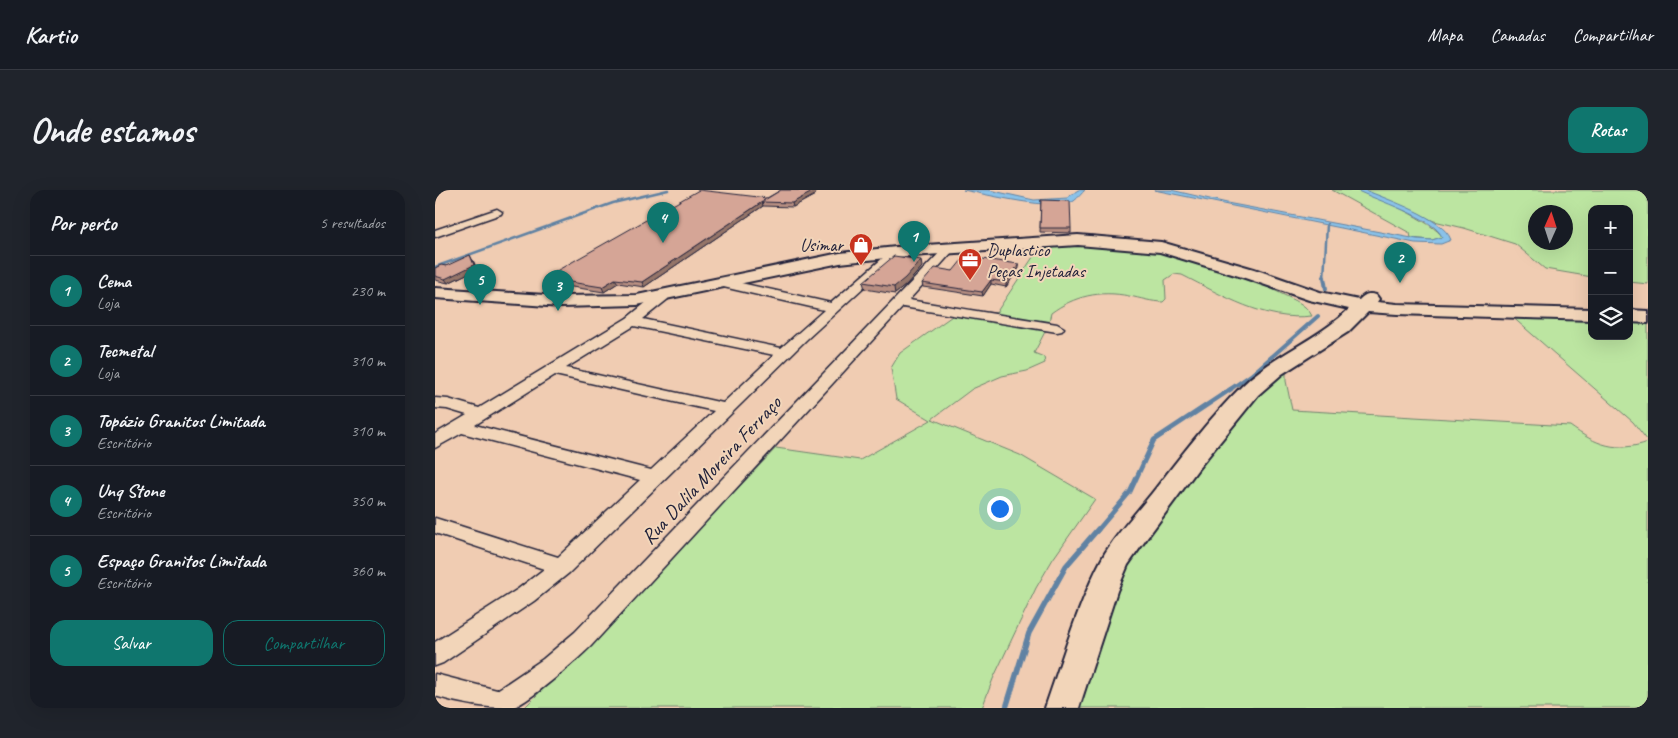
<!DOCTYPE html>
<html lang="pt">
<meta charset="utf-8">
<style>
:root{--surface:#171b24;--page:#20242c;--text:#f1f3f6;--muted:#9ea1a6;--line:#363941;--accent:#0f766e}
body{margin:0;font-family:Caveat,sans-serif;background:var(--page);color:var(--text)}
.controls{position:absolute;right:15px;top:15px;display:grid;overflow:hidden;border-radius:10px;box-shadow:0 5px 20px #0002}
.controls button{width:45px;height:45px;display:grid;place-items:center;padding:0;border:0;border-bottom:1px solid var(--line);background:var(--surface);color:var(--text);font:25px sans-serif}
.compass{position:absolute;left:1093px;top:15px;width:45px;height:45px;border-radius:50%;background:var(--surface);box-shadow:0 5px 20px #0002;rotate:3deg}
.you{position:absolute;left:564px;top:318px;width:18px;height:18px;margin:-12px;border:4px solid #fff;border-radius:50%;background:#1a73e8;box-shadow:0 0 0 8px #1a73e833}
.badge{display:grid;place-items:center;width:32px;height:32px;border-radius:50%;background:var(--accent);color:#fff;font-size:16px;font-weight:700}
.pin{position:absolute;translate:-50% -41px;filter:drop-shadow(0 1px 2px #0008)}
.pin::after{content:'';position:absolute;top:26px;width:18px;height:15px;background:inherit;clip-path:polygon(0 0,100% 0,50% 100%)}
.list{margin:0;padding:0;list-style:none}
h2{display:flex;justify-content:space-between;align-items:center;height:65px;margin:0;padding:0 20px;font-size:21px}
h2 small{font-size:16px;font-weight:400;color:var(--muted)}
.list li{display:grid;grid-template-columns:32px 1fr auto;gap:15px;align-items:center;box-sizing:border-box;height:70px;padding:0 20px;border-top:1px solid var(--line)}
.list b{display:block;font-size:19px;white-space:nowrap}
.list p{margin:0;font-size:16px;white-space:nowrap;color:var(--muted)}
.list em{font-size:16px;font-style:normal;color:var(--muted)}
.actions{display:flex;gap:10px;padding:15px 20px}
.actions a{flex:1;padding:11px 0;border:1px solid var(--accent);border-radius:15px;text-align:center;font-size:18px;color:var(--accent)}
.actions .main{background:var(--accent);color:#fff}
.icon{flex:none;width:28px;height:28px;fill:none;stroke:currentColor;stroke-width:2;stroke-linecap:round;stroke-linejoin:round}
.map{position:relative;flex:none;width:1213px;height:518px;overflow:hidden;border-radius:15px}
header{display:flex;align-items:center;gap:30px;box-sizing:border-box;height:70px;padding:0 25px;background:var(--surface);border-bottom:1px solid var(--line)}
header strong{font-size:24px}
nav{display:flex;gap:28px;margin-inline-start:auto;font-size:18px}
.intro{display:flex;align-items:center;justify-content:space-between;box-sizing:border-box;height:120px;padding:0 30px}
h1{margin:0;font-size:35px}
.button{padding:12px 22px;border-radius:15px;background:var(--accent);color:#fff;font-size:18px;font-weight:700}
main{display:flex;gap:30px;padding:0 30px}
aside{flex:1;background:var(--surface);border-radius:15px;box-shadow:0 5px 20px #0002}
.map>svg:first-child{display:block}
.green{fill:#bce5a1;stroke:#6f846e;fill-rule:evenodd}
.water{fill:#8ac2e9;stroke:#6082a3}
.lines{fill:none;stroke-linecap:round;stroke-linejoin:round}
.stream-far3{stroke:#6082a3;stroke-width:2.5}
.stream-far2{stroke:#6082a3;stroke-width:4}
.stream-far1{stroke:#6082a3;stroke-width:4.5}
.stream{stroke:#6082a3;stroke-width:5.5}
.street-casing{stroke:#22223b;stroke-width:3}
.secondary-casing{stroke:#22223b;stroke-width:4}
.street{fill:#f2d5b9;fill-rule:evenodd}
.secondary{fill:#f2d5b9;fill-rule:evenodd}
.wall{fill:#b78e81;stroke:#22223b}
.shaded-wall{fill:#957469;stroke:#22223b}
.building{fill:#d5a596;stroke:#22223b}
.labels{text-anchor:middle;stroke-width:4;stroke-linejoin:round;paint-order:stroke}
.far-poi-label{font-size:18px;fill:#22223b;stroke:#f2d5b9;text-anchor:end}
.street-label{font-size:21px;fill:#22223b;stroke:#f2d5b9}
</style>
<header>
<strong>Kartio</strong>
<nav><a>Mapa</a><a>Camadas</a><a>Compartilhar</a></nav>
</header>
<div class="intro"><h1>Onde estamos</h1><a class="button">Rotas</a></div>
<main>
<aside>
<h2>Por perto<small>5 resultados</small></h2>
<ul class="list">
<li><span class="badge">1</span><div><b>Cema</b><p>Loja</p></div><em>230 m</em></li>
<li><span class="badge">2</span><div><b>Tecmetal</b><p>Loja</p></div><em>310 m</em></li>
<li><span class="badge">3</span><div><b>Topázio Granitos Limitada</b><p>Escritório</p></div><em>310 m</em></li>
<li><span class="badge">4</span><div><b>Unq Stone</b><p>Escritório</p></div><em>350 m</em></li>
<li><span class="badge">5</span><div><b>Espaço Granitos Limitada</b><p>Escritório</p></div><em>360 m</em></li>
</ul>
<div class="actions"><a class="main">Salvar</a><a>Compartilhar</a></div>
</aside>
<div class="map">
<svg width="1213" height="518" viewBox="0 0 1213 518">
<rect width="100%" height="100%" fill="#f0ccb2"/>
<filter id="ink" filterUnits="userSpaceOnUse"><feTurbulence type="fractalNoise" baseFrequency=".02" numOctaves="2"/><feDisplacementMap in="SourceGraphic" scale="10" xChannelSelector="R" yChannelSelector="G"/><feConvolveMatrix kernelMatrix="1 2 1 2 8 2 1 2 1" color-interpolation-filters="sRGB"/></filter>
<g filter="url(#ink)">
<path class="green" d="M 897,0 C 904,0 913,0 920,0 C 936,3 1002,34 1007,47 L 997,50 L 976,48 L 975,43 Z
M 930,0 L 1213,0 L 1213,94 L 1194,92 L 1194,19 L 1157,19 L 1157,87 L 1110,79 L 1080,54 L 1029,38 L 999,31 ZM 1100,22 L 1130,22 L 1130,52 L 1100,52 Z
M 669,55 C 731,61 787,75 843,102 C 856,109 871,113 877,126 C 830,132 787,105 747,85 L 739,84 L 730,90 L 731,109 L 728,112 C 717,112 705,108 694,106 C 665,100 639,106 616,123 L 613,136 L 599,163 L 609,167 L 610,173 L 592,181 L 567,186 L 537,199 L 497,229 L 585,265 L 660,309 L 618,369 L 601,398 L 558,489 L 547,518 L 89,518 L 199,408 L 341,258 L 425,270 L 496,230 L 461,209 L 456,178 L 465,163 L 527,119 L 561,123 L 604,58 Z
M 1075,125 L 1157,128 L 1157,146 L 1194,146 L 1194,129 L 1213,130 L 1213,251 L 1198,232 Z
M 851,179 L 851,191 L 857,220 L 1135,236 C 1161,255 1182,263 1213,252 L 1213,518 L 637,518 L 664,429 L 706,346 L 808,220 L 844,183 Z"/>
<path class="water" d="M 528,0 L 554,0 L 599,10 L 632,8 L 643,0 L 650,0 C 647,3 643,8 639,11 C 621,22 550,4 528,0 Z
M 719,0 L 736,0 L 792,13 L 982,49 L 997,50 L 1007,47 C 1000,28 940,10 921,0 L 930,0 C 951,9 1009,28 1016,50 L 1006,54 L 980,53 Z"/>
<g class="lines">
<path class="stream-far3" d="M 0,77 L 178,13 L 233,0
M 889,89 L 892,34"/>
<path class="stream-far2" d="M 889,87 L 891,99
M 794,200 L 816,185 L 883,126"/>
<path class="stream-far1" d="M 662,341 L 695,302 L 719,250 L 796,199"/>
<path class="stream" d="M 571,518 L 594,443 L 631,376 L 663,339"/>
<g class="street-casing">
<path id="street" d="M 62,19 L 67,22 L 66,24 L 0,47 L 0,40 Z
M 514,56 L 518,57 L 520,59 L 518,61 L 474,110 L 622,134 L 629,138 L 627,141 L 622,142 L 468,117 L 156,456 C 144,468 90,516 76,518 C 50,518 25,514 0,506 L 0,484 L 62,500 L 108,469 L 140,442 L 510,57 Z
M 461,58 L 467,62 L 465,64 L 371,150 L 134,383 L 99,411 L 8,473 L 0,476 L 0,452 L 83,399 L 109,379 L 0,343 L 0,328 L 123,367 L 205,290 L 27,243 L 0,258 L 0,244 L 32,225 L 12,219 L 0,218 L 0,208 L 13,209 L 44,218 L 192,128 L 223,103 L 228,102 L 234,106 L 233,109 L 208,129 L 346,158 L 389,120 L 284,96 L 282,93 L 284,90 L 288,89 L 396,113 L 457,60 ZM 199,136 L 339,165 L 288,213 L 131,178 ZM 120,185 L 279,221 L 216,280 L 40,235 Z"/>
</g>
<g class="secondary-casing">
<path id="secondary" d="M 643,45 L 726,52 L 819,79 L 885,102 L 924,110 C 930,104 933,103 941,105 L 944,109 L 942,112 L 962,114 L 1157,119 L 1157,130 L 962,124 L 933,122 L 913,142 L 847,184 L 823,205 L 763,279 L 712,348 L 693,375 L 682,401 L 644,518 L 610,518 C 627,470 645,407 670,363 C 683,342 701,323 717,303 C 745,267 774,229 807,196 C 838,165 883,150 914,119 L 874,110 L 807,87 L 725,62 L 643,55 L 461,67 L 405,73 L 202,115 L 126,117 L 0,108 L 0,98 L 126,106 L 202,105 L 405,63 L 461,57 Z
M 1194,120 L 1213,121 L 1213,133 L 1194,132 Z"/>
</g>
<use href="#street" class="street"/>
<use href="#secondary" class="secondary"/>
</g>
<path class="wall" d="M 346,0 L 381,0 L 380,5 L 358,17 L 328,16 L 209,97 L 183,93 L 169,102 L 111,93 L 109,88 L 332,8 Z
M 606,10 L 636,38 L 636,43 L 605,42 Z
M 38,70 L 42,79 L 13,93 L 0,90 L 0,78 Z
M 487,77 L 471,95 L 460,104 L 430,99 L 428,92 Z
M 584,78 L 571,97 L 556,94 L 548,106 L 488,97 L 487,93 L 518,81 Z"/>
<path class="shaded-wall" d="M 379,0 L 381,0 L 380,5 L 358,17 L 357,13 Z
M 327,12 L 328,16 L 209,97 L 207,92 Z
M 35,65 L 42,79 L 13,93 L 10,89 Z
M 486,70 L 487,77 L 471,95 L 460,104 L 459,97 Z
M 584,74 L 584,78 L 571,97 L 571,92 Z
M 180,89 L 183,93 L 169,102 L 167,97 Z
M 556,90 L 556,94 L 548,106 L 547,102 Z"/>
<path class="building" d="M 264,0 L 332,8 L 328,11 L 346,0 L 379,0 L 379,1 L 357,13 L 327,12 L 207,92 L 180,89 L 167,97 L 109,88 Z
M 606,10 L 635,11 L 636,38 L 605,38 Z
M 35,65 L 39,75 L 10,89 L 0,86 L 0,78 L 6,75 L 11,76 Z
M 459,66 L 486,70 L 470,88 L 459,97 L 428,92 Z
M 540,68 L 584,74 L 571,92 L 556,90 L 547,102 L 487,93 L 500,78 L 518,81 L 527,70 L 537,71 Z"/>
</g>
<defs>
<g id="shop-pin" transform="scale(1.25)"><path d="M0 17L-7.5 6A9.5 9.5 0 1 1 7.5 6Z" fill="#c8321e" stroke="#f2d5b9"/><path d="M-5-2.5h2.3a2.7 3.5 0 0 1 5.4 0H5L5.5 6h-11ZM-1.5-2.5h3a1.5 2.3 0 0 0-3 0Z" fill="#fff"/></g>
<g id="office-pin" transform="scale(1.25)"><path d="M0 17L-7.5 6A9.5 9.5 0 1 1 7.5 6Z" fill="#c8321e" stroke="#f2d5b9"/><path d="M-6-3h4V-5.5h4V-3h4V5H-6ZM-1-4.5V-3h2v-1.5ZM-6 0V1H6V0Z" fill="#fff"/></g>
</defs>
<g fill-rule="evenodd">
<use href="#shop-pin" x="426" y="55"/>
<use href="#office-pin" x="535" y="70"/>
</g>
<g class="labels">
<g class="far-poi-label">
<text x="408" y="61">Usimar</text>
<text x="552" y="66" text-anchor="start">Duplastico<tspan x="552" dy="21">Peças Injetadas</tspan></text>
</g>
<g class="street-label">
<text transform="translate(276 280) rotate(-47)" y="7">Rua Dalila Moreira Ferraço</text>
</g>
</g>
</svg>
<div class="controls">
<button>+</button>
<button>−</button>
<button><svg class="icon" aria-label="layers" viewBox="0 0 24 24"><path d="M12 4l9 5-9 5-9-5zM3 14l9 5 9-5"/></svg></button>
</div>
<svg class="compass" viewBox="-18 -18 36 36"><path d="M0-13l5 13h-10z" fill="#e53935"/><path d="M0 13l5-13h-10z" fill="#9ea1a6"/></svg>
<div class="you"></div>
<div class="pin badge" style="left:479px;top:72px">1</div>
<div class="pin badge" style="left:965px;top:93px">2</div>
<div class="pin badge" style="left:123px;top:121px">3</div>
<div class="pin badge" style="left:228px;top:53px">4</div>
<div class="pin badge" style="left:45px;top:115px">5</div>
</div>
</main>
